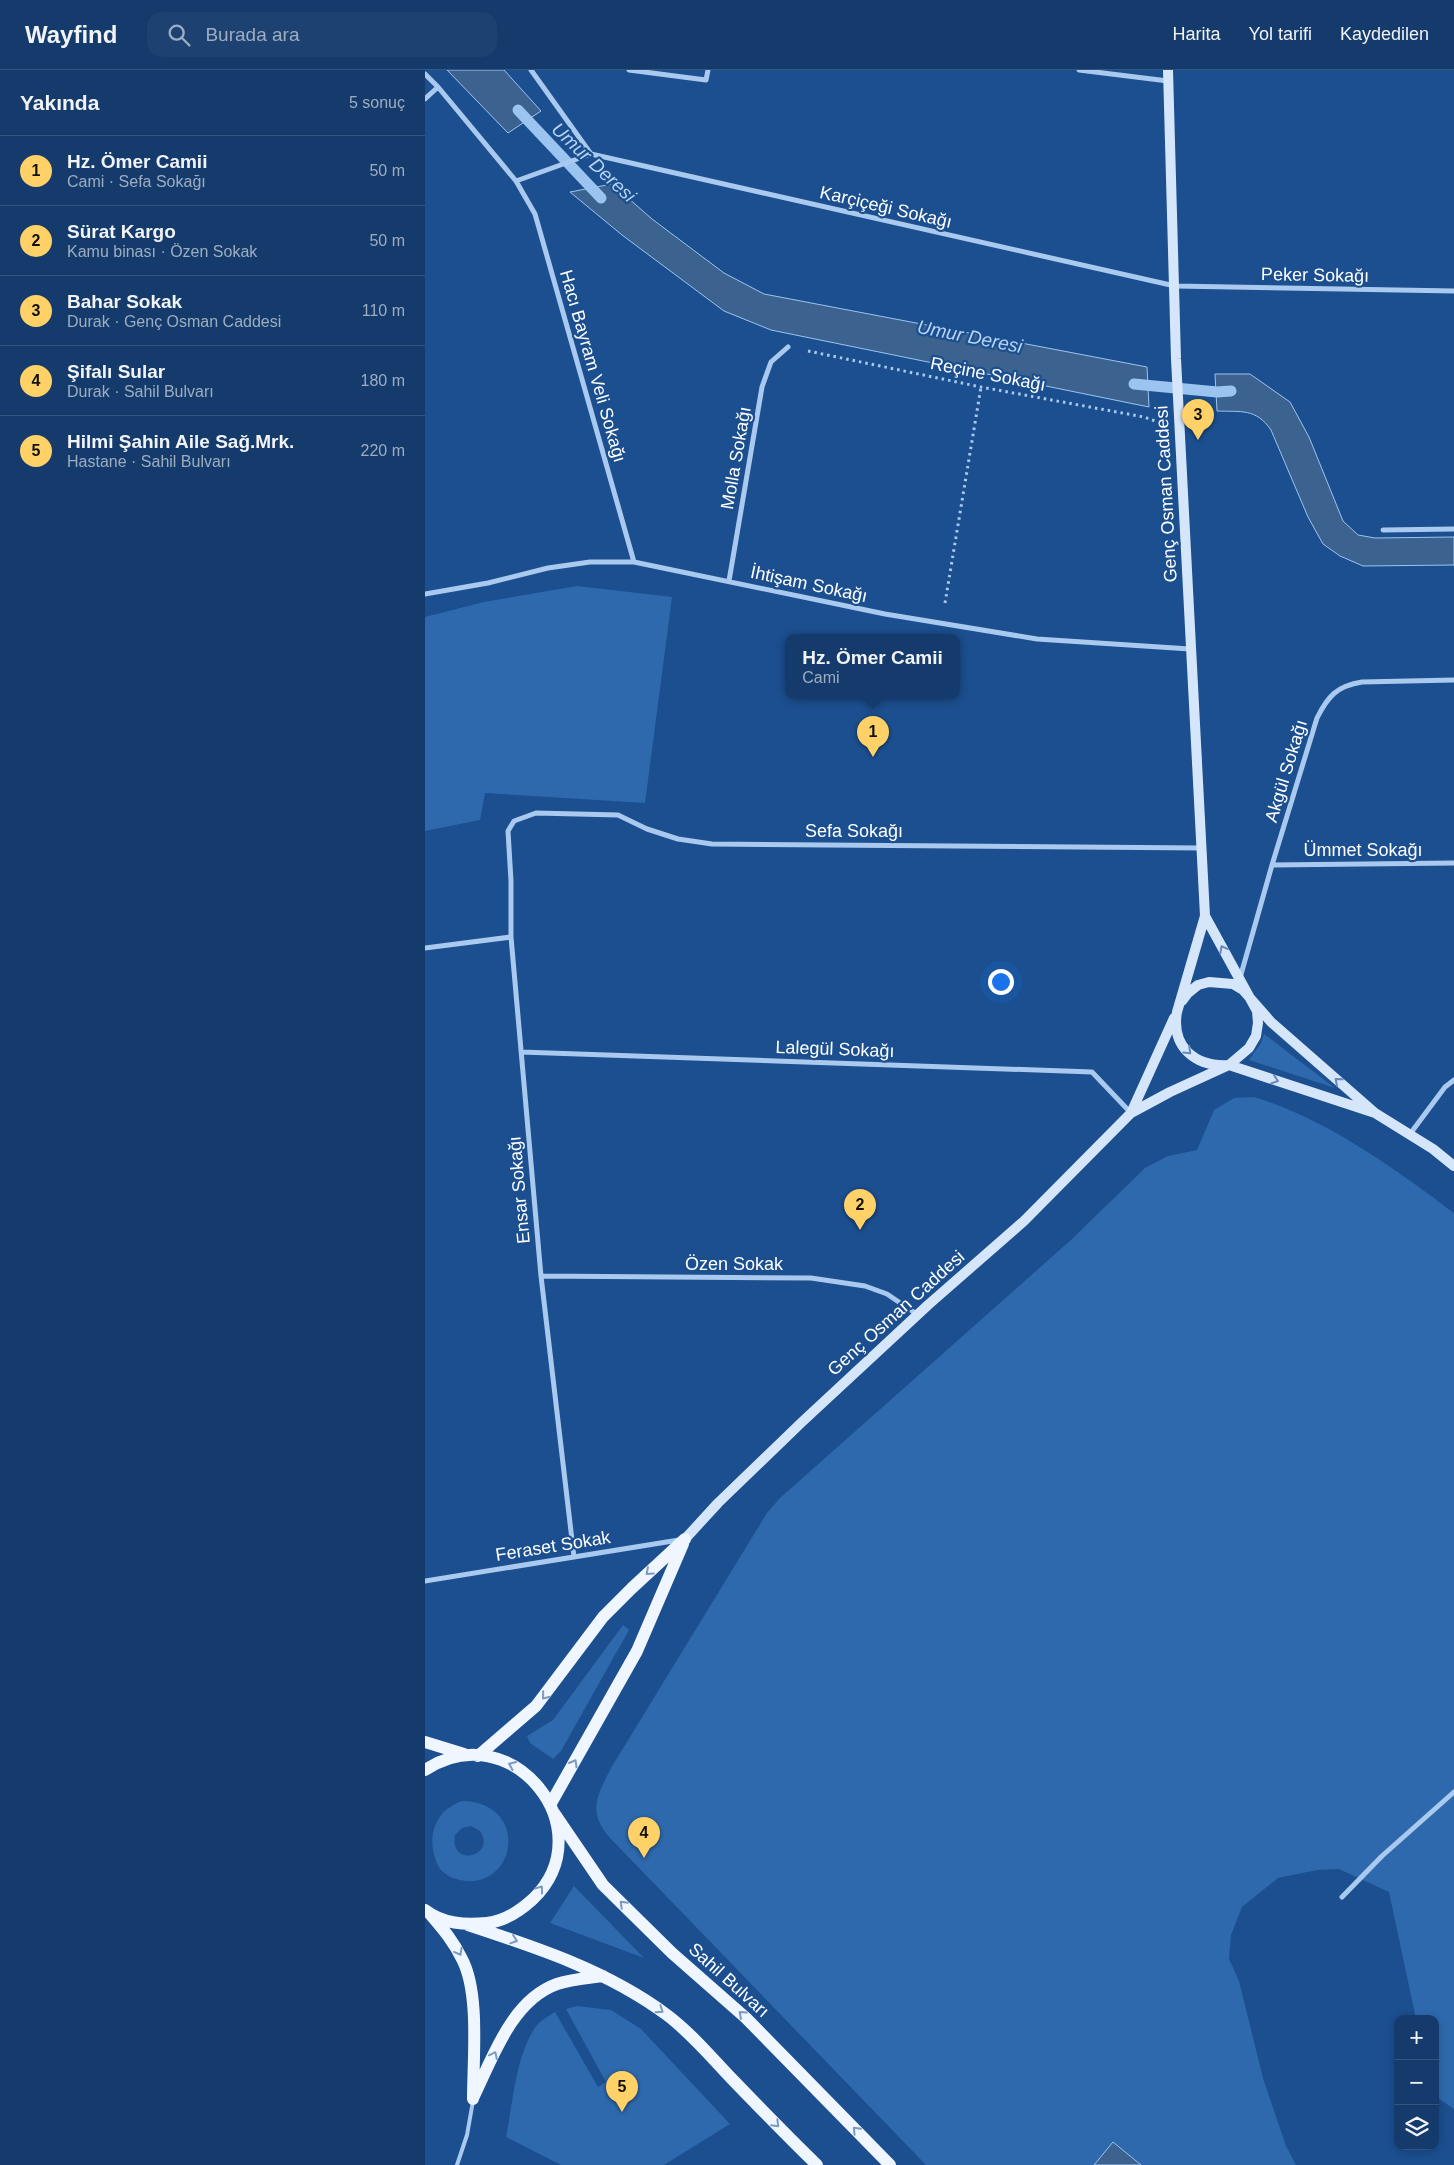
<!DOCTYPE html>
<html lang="tr">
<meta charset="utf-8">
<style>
:root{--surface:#143b6b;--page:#1d4271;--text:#f1f3f6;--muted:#9dadc1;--line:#33557e;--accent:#ffd166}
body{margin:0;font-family:Helvetica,sans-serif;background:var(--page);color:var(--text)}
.controls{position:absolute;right:15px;bottom:15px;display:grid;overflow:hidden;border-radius:10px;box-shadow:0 2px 8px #0003}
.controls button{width:45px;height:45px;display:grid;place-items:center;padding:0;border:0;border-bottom:1px solid var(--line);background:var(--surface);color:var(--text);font:25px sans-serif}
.you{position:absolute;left:575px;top:911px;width:18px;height:18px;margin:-12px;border:4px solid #fff;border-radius:50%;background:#1a73e8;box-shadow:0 0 0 8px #1a73e833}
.badge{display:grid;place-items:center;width:32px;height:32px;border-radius:50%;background:var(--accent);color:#111;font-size:16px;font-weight:700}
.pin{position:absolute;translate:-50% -41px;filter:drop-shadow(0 1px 2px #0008)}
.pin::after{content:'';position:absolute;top:26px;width:18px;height:15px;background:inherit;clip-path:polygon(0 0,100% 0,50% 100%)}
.popup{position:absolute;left:360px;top:564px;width:175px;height:65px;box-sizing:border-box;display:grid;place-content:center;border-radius:10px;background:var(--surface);filter:drop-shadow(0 1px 4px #0005);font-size:16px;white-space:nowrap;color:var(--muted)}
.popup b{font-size:19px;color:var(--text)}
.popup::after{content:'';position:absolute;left:50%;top:100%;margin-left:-10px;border:10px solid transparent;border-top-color:var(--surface)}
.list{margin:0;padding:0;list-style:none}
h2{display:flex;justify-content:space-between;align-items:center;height:65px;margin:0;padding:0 20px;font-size:21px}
h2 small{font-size:16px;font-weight:400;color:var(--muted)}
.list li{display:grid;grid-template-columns:32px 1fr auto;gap:15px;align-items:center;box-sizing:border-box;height:70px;padding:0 20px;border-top:1px solid var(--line)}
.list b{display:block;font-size:19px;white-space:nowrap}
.list p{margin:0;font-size:16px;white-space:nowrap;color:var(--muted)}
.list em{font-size:16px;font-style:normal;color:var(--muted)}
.icon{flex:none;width:28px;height:28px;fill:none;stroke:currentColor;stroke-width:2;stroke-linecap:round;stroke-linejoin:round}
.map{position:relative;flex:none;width:1029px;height:2095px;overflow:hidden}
header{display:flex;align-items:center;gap:30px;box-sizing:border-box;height:70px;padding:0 25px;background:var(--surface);border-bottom:1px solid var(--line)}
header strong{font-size:24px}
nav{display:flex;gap:28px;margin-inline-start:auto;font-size:18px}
.search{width:350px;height:45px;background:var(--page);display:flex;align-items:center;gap:12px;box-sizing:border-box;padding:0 18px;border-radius:15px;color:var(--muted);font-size:19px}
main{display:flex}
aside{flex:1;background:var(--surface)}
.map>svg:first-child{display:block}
.green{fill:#2e69ad;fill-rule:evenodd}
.water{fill:#3c6290;stroke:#9cc4f0}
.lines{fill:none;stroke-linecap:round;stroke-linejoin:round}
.stream{stroke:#9cc4f0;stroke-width:11}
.path{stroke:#a9c9ee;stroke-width:3;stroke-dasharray:2.5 4;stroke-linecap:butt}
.lane{stroke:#a9c9ee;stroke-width:4}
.street{stroke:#a9c9ee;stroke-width:5}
.secondary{stroke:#d6e6fa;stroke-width:10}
.primary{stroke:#f0f6ff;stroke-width:12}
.oneway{stroke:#668bba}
.oneway2{stroke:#7b9ac1}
.labels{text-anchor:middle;stroke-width:4.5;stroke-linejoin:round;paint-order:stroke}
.street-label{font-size:18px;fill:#fff;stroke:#1b4f8f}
.water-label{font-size:19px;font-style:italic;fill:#b5d3f5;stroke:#1b4f8f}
</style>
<header>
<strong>Wayfind</strong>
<div class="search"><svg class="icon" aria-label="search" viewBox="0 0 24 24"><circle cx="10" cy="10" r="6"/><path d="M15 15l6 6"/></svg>Burada ara</div>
<nav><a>Harita</a><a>Yol tarifi</a><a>Kaydedilen</a></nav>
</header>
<main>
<aside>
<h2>Yakında<small>5 sonuç</small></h2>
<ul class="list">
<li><span class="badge">1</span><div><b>Hz. Ömer Camii</b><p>Cami · Sefa Sokağı</p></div><em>50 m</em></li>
<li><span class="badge">2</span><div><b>Sürat Kargo</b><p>Kamu binası · Özen Sokak</p></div><em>50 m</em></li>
<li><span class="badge">3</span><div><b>Bahar Sokak</b><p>Durak · Genç Osman Caddesi</p></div><em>110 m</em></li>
<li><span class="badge">4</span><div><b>Şifalı Sular</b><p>Durak · Sahil Bulvarı</p></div><em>180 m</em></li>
<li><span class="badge">5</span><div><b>Hilmi Şahin Aile Sağ.Mrk.</b><p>Hastane · Sahil Bulvarı</p></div><em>220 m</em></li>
</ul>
</aside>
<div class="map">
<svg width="1029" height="2095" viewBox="0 0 1029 2095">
<rect width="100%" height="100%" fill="#1b4f8f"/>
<path class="green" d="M 152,516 L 247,527 L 220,733 L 60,723 L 55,750 L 0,761 L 0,547 L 59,532 Z
M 839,964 L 910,1018 L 824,990 L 836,973 Z
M 829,1027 C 898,1047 971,1099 1029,1143 L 1029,2039 L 1010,2026 L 1010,1949 L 991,1949 L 964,1822 L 914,1799 L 892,1800 L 853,1808 L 817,1837 L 806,1865 L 804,1889 L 814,1911 L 838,2008 L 861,2076 L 871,2095 L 501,2095 L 185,1768 C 162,1742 172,1726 186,1698 L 342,1443 L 355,1428 L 647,1169 L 720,1098 L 743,1086 L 772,1080 L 789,1040 L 809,1028 Z
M 198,1555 L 204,1560 L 136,1681 L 128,1689 L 105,1673 L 102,1666 L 128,1650 Z
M 37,1731 C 103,1732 93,1814 42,1811 C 31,1810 22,1807 15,1799 C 0,1773 7,1741 37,1731 ZM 46,1756 L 55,1761 C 72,1787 24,1798 30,1765 L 37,1758 Z
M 149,1816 L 219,1888 L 125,1853 Z
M 152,1936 L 186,1940 L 216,1959 L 305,2054 L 239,2095 L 136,2095 L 81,2067 C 88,2033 90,1990 109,1959 C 114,1951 122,1947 130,1942 L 173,2017 L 181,2012 L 141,1939 Z"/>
<path class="water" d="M 22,0 L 79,0 L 116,41 L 83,63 Z
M 187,114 L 227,149 L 299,203 L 339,224 L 722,297 L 724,337 L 346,260 L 299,241 L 197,165 L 145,122 Z
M 790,304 L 825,304 L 865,332 L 884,367 L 918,451 L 933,465 L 950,468 L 1029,467 L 1029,495 L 938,496 L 915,486 L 898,474 L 883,447 L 846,360 C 831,338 816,342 792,341 Z
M 688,2072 L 716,2095 L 669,2095 Z"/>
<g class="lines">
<path class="stream" d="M 93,40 L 176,128
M 709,314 L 792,322 L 806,321"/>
<path class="path" d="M 383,281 L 556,317 L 719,347 L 730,351
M 520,533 L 556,317"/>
<path class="lane" d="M 32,2095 L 42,2065 L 48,2031"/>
<path class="street" d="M 106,0 L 166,84
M 204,0 L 281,10 L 283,0
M 654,0 L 743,11
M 0,4 L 13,17 L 91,111 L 166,84
M 0,29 L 13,17
M 166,84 L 750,216 L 1029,221
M 91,111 L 110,144 L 209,492
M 958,460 L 1029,459
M 304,511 L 337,317 L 346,292 L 363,277
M 0,524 L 63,513 L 123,498 L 165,492 L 209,492 L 460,544 L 612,569 L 765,579
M 847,795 L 1029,793
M 0,878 L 86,867
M 815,908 L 847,795 L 892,648 C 903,626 912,616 937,612 L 1029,610
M 96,982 L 667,1002 L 706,1043
M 985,1064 L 1020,1017 L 1029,1010
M 116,1206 L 386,1208 L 440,1216 L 462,1224 L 493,1245
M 149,1487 L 116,1206 L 86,867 L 86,811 L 83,761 L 89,751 L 111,743 L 193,745 L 222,759 L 253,769 L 287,774 L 776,778
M 0,1511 L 254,1470
M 917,1827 L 957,1786 L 1029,1722"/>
<path class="secondary" d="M 743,0 L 751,289 L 780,846
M 757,931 L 763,923 L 773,915 L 784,912 L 808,914 L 818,920 L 846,952 L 950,1043 L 1008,1079 L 1029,1096
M 706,1043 L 749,948
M 260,1469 L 293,1433 L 377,1352 L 503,1235 L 599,1151 L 706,1043 L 745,1022 L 804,995 L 824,978 L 831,966 L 833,953 L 832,941 L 780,846 L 752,942 C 746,977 770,997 804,995 L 950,1043"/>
<path class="primary" d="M 0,1672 L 39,1684
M 53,1686 L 111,1636 L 178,1547 L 207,1518 L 260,1469
M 0,1700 C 86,1643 180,1759 108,1829 C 95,1841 80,1851 62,1853 C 40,1855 18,1854 0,1840
M 125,1735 L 212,1581 L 258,1474
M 129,1743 L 178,1815 L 247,1883 L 321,1948 L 465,2095
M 6,1845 C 18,1859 29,1872 37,1889 C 55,1923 48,1989 48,2029
M 43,1855 C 113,1878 183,1901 242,1945 C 266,1963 286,1987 307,2009 C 335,2038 363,2067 392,2095
M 49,2026 C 68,1987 87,1930 132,1914 C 147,1909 163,1908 178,1906"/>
</g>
<defs><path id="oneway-chevron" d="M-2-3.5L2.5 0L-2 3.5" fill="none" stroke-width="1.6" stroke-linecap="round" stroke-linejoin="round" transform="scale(1.25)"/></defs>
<g class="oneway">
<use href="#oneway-chevron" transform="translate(798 879) rotate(-119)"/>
<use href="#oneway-chevron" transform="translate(763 981) rotate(44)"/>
<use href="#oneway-chevron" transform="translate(850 1010) rotate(18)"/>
<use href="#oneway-chevron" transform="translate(913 1011) rotate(-139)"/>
</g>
<g class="oneway2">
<use href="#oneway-chevron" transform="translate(224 1502) rotate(138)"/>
<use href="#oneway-chevron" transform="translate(120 1626) rotate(129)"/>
<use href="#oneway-chevron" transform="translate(149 1693) rotate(-60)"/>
<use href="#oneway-chevron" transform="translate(87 1695) rotate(-156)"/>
<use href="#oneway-chevron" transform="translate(115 1819) rotate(-54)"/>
<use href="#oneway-chevron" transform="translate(198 1834) rotate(-135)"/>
<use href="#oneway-chevron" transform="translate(89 1870) rotate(19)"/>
<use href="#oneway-chevron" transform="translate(34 1882) rotate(61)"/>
<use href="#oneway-chevron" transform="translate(235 1940) rotate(34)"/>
<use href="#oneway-chevron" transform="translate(317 1944) rotate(-138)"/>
<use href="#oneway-chevron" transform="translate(69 1985) rotate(-64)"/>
<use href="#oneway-chevron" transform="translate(351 2054) rotate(45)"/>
<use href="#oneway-chevron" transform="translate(431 2060) rotate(-134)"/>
</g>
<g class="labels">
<g class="street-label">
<text transform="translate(461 137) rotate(13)" y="6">Karçiçeği Sokağı</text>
<text transform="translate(890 205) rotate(1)" y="6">Peker Sokağı</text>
<text transform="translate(168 296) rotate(74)" y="6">Hacı Bayram Veli Sokağı</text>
<text transform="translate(563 304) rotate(11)" y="6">Reçine Sokağı</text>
<text transform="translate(311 388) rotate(-80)" y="6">Molla Sokağı</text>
<text transform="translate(741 424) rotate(-93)" y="6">Genç Osman Caddesi</text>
<text transform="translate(384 514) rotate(12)" y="6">İhtişam Sokağı</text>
<text transform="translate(861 701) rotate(-73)" y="6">Akgül Sokağı</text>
<text x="429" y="767">Sefa Sokağı</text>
<text x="938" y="786">Ümmet Sokağı</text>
<text transform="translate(410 979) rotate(2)" y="6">Lalegül Sokağı</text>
<text transform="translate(94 1120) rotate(-95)" y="6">Ensar Sokağı</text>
<text x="309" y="1200">Özen Sokak</text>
<text transform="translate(471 1243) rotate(-42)" y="6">Genç Osman Caddesi</text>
<text transform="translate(128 1476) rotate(-9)" y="6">Feraset Sokak</text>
<text transform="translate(304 1910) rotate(42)" y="6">Sahil Bulvarı</text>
</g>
<g class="water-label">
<text transform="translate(169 92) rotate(43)" y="7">Umur Deresi</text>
<text transform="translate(545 266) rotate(11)" y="7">Umur Deresi</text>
</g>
</g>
</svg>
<div class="controls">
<button>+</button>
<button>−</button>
<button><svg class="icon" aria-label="layers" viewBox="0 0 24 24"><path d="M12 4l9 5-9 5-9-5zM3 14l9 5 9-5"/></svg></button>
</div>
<div class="you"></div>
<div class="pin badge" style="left:448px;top:687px">1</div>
<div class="popup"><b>Hz. Ömer Camii</b>Cami</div>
<div class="pin badge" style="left:435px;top:1160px">2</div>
<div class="pin badge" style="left:773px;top:370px">3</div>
<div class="pin badge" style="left:219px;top:1788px">4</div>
<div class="pin badge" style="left:197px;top:2042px">5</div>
</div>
</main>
